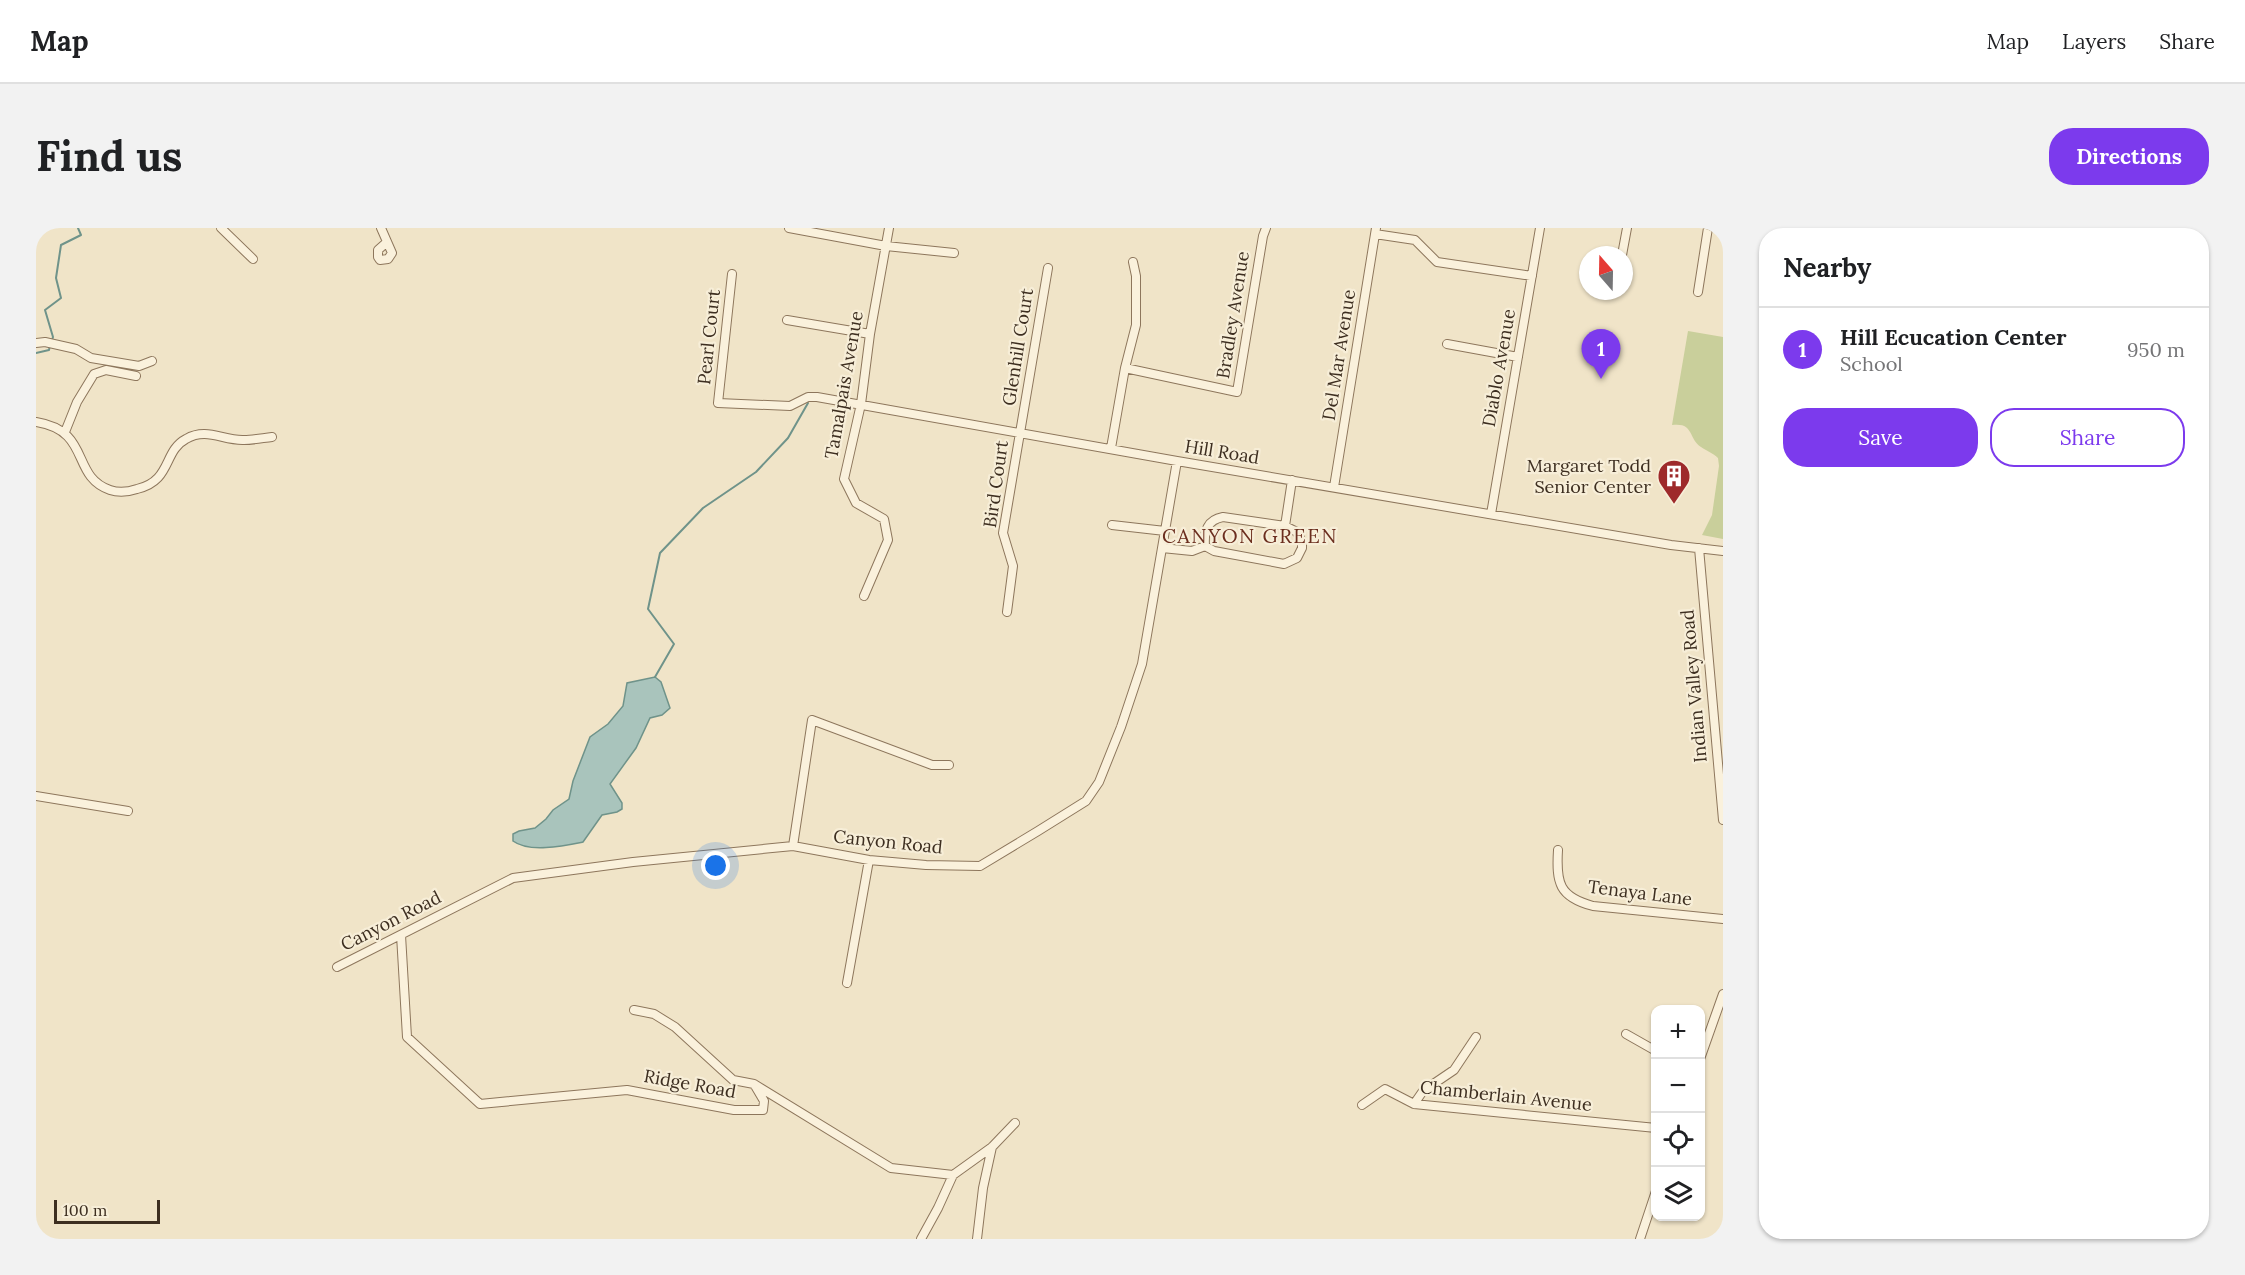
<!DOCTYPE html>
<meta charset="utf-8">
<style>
:root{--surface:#fff;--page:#f2f2f2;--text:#202124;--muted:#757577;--line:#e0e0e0;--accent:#7c3aed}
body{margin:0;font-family:Lora,serif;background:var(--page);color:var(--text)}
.controls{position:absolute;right:18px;bottom:18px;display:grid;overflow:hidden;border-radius:12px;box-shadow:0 2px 4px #0004}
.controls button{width:54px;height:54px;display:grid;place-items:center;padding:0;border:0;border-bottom:2px solid var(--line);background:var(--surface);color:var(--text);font:30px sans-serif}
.compass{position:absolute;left:1543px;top:18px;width:54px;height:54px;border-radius:50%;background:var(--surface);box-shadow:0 2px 4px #0004;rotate:340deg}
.scale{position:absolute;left:18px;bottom:15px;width:106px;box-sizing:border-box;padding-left:6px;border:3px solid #3d2e20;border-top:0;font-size:16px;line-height:21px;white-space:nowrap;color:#3d2e20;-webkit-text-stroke:4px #f7eed8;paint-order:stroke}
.you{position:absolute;left:680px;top:638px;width:21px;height:21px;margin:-15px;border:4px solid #fff;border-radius:50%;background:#1a73e8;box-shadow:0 0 0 9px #1a73e833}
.badge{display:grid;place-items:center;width:39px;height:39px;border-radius:50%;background:var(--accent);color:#fff;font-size:20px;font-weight:700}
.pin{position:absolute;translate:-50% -50px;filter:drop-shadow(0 2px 3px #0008)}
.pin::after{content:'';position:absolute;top:32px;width:21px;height:18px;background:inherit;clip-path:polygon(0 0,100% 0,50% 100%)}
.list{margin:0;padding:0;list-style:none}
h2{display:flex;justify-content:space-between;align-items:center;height:78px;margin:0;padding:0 24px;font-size:26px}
h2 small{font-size:20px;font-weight:400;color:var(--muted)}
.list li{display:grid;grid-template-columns:39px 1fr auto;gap:18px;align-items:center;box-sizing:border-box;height:84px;padding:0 24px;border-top:2px solid var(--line)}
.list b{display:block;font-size:22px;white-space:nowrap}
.list p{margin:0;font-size:20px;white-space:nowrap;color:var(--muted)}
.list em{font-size:20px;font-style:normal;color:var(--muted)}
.actions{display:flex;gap:12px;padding:18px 24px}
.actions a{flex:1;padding:14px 0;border:2px solid var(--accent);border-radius:24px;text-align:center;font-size:21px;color:var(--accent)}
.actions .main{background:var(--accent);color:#fff}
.icon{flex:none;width:33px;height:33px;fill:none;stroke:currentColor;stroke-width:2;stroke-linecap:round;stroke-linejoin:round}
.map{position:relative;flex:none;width:1687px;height:1011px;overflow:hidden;border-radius:24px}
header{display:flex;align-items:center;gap:36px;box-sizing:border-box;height:84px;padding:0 30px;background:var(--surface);border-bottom:2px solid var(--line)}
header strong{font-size:28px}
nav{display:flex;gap:33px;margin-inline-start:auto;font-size:21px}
.intro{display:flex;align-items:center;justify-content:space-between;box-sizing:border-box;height:144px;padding:0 36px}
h1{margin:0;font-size:42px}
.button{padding:15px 27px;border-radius:24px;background:var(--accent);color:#fff;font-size:21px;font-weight:700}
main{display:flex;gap:36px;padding:0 36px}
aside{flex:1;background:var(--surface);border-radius:24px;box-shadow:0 2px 4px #0004}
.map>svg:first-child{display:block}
.green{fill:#c9cf9b}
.water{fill:#a9c4bc;stroke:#6f938a;stroke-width:1.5}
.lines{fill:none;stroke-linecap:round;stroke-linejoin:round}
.stream{stroke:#6f938a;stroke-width:2}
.minor-casing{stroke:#8d765c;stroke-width:10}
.minor{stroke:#faf1dc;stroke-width:8}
.labels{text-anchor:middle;stroke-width:4.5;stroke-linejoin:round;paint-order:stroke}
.street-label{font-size:18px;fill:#3d2e20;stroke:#f7eed8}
.poi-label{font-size:18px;fill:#3d2e20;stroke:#f7eed8;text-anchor:end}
.neighbourhood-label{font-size:20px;letter-spacing:1.5px;fill:#6b2e1e;stroke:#f7eed8}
</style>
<header>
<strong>Map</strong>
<nav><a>Map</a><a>Layers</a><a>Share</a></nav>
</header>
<div class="intro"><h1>Find us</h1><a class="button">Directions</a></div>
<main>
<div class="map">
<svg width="1687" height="1011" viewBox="0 0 1687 1011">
<rect width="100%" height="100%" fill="#f0e4c8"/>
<path class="green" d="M 1652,103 L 1687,109 L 1687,311 L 1666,307 L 1676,287 L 1683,238 L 1682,230 C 1677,225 1671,223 1665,219 C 1652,210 1658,194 1636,197 Z"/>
<path class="water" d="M 619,449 L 625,454 L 634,480 L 626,487 L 614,490 L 600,520 L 574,556 L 586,575 L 586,581 L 581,584 L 566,587 L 547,614 C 527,618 493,625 477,613 L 477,606 L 483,603 L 499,600 L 510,591 L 517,582 L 533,571 L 537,553 L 554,509 L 572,496 L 587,478 L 591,455 Z"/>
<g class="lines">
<path class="stream" d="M 16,112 L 17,109 L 9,82 L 25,70 L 20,50 L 25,17 L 45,7 L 42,0
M 0,125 L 13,122 L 14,117
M 619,449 L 638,416 L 612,381 L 624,325 L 667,280 L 720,244 L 752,210 L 772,175"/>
<g class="minor-casing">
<path id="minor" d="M 185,0 L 217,31
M 345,0 L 356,25 L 352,31 L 344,32 L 342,29 L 342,22 L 351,14
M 753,0 L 850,18 L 918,25
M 1339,6 L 1379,12 L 1401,34 L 1496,48
M 1586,27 L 1591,0
M 696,46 L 682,175 L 754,178 L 772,169 L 781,169 L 1141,233 L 1635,317 L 1687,323
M 1662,64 L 1672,0
M 751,92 L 834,106
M 0,115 L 9,114 L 40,121 L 55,130 L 103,138 L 116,133
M 1411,116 L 1482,129
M 1089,140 L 1201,164 L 1227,8 L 1230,0
M 0,194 C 56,203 34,248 74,262 C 83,265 92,264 101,261 C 136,253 127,223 150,211 C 171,199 187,213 208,212 C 217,212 227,210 236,209
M 29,204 L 41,174 L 58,146 L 70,142 L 100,148
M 1075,220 L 1089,140 L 1100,97 L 1100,48 L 1097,34
M 1298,259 L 1340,0
M 1455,286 L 1504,0
M 1187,289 L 1249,298 L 1261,304 L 1266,314 L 1266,320 L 1261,330 L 1248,336 L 1178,323 L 1169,318 C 1168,303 1171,292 1187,289 Z
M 1076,297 L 1129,303
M 1249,298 L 1256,252
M 1126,320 L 1156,323 L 1169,318
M 1663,320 L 1687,592
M 828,368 L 852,312 L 848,291 L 820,275 L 808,251 L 825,176 L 834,106 L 853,0
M 971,384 L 977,338 L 967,305 L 1012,40
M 0,568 L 92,583
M 757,618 L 776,492 L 896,537 L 913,537
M 1522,622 C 1520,655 1523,669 1557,678 L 1687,691
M 365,707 L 371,809 L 444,876 L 591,862 L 698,882 L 727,882 L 728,873 L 718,856 L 855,940 L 917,947 L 956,919 L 979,895
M 301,739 L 477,650 L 597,634 L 757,618 L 833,632 L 890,637 L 944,638 L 1002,603 L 1050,573 L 1063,554 L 1085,499 L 1106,436 L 1141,233
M 811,755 L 833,632
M 598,782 L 618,786 L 639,799 L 697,852 L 718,856
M 1590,806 L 1620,823
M 1664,831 L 1687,766
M 1378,876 L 1387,863 L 1418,842 L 1440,809
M 1326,877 L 1349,861 L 1378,876 L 1620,900
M 885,1011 L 902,980 L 917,947
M 941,1011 L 947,960 L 956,919
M 1604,1011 L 1620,963"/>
</g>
<use href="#minor" class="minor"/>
</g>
<defs>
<g id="building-pin" transform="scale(1.725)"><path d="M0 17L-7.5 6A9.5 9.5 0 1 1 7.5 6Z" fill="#9e2a2b" stroke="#f7eed8"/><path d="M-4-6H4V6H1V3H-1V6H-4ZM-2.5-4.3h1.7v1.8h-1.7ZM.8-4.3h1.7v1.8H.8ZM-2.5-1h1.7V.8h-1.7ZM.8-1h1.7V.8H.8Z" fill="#fff"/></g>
</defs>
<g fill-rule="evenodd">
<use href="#building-pin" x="1638" y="248"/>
</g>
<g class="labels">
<g class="street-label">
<text transform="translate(1197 87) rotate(-81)" y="6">Bradley Avenue</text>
<text transform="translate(673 109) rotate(-84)" y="6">Pearl Court</text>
<text transform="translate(982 119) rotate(-81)" y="6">Glenhill Court</text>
<text transform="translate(1303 127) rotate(-81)" y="6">Del Mar Avenue</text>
<text transform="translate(1463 140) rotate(-80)" y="6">Diablo Avenue</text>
<text transform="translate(808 157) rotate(-80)" y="6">Tamalpais Avenue</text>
<text transform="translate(1186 224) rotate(9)" y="6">Hill Road</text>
<text transform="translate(960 256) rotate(-82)" y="6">Bird Court</text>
<text transform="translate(1658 458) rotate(-95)" y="6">Indian Valley Road</text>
<text transform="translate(852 614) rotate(6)" y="6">Canyon Road</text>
<text transform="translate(1604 665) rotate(7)" y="6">Tenaya Lane</text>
<text transform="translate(355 693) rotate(-27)" y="6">Canyon Road</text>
<text transform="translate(654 856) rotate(10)" y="6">Ridge Road</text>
<text transform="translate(1470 868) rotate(6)" y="6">Chamberlain Avenue</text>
</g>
<g class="poi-label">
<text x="1615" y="244">Margaret Todd<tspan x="1615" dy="21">Senior Center</tspan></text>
</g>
<g class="neighbourhood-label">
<text x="1214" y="315">CANYON GREEN</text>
</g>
</g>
</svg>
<div class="controls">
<button>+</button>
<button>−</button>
<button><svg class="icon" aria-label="locate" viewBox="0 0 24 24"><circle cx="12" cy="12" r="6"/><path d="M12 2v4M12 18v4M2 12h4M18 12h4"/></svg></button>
<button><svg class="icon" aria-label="layers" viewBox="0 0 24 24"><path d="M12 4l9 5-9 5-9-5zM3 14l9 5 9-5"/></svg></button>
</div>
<svg class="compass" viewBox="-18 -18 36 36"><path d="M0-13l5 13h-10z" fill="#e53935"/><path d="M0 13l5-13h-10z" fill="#757577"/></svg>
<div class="scale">100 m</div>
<div class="you"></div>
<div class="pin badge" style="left:1565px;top:151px">1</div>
</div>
<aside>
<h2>Nearby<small></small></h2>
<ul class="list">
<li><span class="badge">1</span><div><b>Hill Ecucation Center</b><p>School</p></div><em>950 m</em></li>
</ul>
<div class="actions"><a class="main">Save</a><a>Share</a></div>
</aside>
</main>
